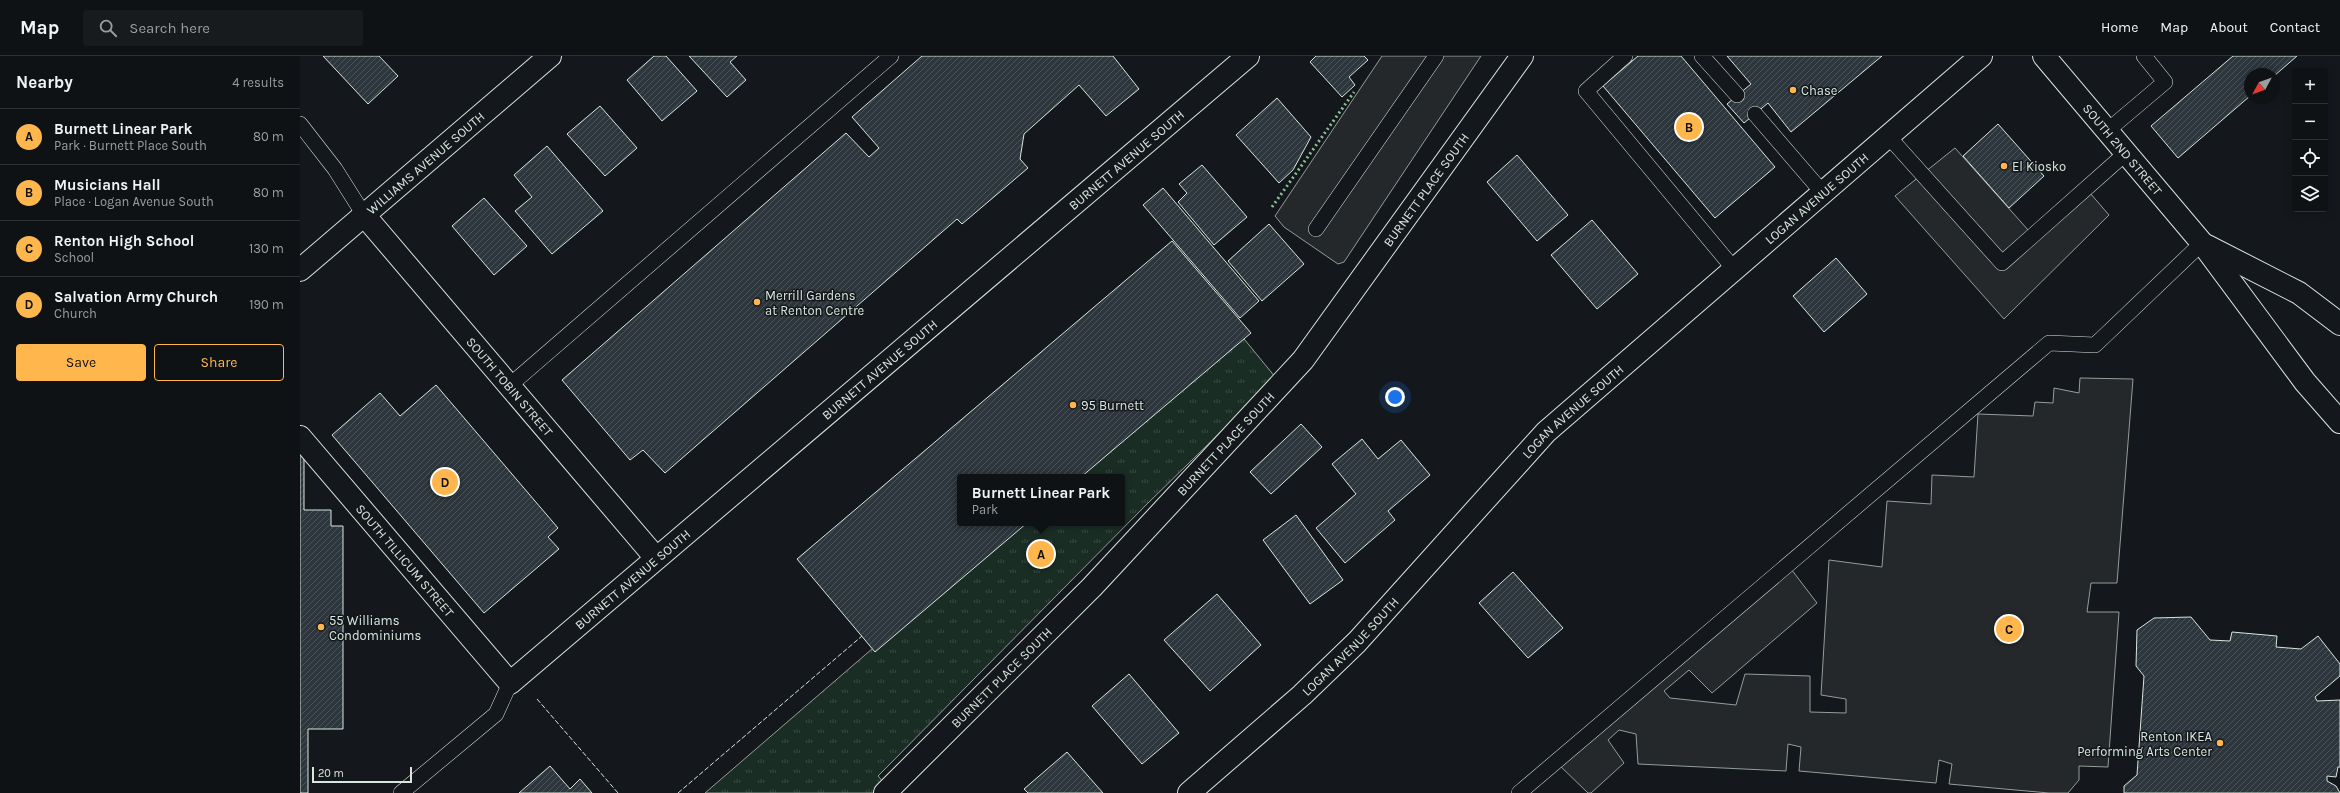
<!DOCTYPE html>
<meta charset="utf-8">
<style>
:root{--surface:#0f1215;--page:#181b1e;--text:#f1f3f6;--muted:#9b9ea0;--line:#2f3234;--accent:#ffb74d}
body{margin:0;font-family:Karla,sans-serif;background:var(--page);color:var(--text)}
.controls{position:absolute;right:12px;top:12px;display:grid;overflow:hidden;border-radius:4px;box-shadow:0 2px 10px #0003}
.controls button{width:36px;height:36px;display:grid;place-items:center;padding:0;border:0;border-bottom:1px solid var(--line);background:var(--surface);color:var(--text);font:20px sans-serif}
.compass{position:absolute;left:1944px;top:12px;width:36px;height:36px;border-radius:50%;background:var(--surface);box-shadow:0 2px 10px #0003;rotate:229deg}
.scale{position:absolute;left:12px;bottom:10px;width:100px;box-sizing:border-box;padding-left:4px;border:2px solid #d8e6dc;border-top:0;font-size:11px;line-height:14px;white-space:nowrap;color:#d8e6dc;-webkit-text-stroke:3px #14181c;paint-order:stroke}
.you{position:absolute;left:1095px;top:341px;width:14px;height:14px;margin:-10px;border:3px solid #fff;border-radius:50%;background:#1a73e8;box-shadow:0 0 0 6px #1a73e833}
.badge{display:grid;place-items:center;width:26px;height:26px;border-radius:50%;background:var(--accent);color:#111;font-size:13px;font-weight:700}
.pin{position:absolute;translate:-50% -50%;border:2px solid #fff;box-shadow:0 1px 4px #0006}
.popup{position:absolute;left:657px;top:418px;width:168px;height:52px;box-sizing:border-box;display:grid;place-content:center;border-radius:4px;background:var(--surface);filter:drop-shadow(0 1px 3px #0005);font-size:13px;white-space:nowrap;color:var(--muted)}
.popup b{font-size:15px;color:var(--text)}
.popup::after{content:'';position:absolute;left:50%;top:100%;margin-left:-8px;border:8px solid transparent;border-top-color:var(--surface)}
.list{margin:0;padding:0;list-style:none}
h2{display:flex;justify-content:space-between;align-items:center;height:52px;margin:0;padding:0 16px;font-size:17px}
h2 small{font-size:13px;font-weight:400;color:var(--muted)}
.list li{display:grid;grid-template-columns:26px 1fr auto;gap:12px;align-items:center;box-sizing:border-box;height:56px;padding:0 16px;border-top:1px solid var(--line)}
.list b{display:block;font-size:15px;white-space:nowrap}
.list p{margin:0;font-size:13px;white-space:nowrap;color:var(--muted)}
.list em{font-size:13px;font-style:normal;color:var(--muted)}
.actions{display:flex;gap:8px;padding:12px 16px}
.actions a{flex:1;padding:9px 0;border:1px solid var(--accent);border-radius:4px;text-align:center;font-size:14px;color:var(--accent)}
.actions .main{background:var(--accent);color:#111}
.icon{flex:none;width:22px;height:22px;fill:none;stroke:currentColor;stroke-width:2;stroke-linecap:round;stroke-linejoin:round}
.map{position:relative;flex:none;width:2040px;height:737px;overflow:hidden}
header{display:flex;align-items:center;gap:24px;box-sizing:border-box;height:56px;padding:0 20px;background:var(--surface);border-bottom:1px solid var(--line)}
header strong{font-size:19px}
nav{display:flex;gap:22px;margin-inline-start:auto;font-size:14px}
.search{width:280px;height:36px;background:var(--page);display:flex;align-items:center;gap:10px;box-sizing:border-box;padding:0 14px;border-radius:4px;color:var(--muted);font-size:15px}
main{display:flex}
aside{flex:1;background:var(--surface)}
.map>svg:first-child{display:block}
.park{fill:url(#park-tufts);stroke:#939e99}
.parking{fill:#24282b;stroke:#939e99}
.building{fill:url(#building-hatch);stroke:#d8e6dc}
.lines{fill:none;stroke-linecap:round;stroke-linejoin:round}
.lane-casing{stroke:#d8e6dc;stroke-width:16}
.street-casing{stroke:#d8e6dc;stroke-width:24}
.secondary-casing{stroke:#d8e6dc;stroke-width:24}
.lane{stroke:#14181c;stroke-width:15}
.street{stroke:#14181c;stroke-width:22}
.secondary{stroke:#14181c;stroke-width:22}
.hedge{stroke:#8ac095;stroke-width:3;stroke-dasharray:2 3;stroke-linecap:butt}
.fence{stroke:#d8e6dc;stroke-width:1;stroke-dasharray:5 2;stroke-linecap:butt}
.poi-dot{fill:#ffb74d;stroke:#14181c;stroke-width:1.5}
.labels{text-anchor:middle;stroke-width:3;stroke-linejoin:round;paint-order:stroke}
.poi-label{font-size:13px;fill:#d8e6dc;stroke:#14181c;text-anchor:start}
.street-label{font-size:13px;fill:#d8e6dc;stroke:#14181c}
</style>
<header>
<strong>Map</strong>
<div class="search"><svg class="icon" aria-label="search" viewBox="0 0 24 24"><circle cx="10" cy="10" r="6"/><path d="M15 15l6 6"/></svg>Search here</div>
<nav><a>Home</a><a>Map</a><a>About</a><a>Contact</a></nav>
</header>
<main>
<aside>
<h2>Nearby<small>4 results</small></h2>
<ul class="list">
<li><span class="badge">A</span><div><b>Burnett Linear Park</b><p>Park · Burnett Place South</p></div><em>80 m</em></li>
<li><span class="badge">B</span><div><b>Musicians Hall</b><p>Place · Logan Avenue South</p></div><em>80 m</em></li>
<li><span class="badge">C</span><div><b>Renton High School</b><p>School</p></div><em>130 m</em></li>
<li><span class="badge">D</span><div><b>Salvation Army Church</b><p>Church</p></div><em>190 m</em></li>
</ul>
<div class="actions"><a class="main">Save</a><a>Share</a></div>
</aside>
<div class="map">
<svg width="2040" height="737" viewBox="0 0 2040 737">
<defs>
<pattern id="park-tufts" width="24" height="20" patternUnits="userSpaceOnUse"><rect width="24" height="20" fill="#1a2d24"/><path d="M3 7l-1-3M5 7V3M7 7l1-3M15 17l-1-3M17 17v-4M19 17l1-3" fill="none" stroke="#3b4b43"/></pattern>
<pattern id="building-hatch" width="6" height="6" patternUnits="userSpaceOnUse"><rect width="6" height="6" fill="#2c363c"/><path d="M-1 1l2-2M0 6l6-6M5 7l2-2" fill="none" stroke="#4a5358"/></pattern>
</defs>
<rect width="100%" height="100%" fill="#14181c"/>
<path class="park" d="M 940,278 L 976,322 L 847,448 L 585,713 L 578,720 L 585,728 L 574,737 L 405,737 L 718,467 L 822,467 L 822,421 L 772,421 Z"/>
<path class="parking" d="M 1082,0 L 1181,0 L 1044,206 L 1038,208 L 984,171 L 975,160 Z
M 1655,92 L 1729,175 L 1783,129 L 1809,159 L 1704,263 L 1595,140 Z
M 1780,322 L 1833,323 L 1817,527 L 1791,527 L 1787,556 L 1819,556 L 1808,711 L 1779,710 L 1779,724 L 1768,737 L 1749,737 L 1649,728 L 1652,708 L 1639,704 L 1636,727 L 1499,715 L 1501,691 L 1488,688 L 1486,715 L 1338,708 L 1336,678 L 1319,674 L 1308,684 L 1324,707 L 1291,737 L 1288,737 L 1256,706 L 1488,509 L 1517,547 L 1412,637 L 1389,614 L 1364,635 L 1370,642 L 1436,649 L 1445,618 L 1510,620 L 1510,656 L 1546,657 L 1546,643 L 1521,639 L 1529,504 L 1582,511 L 1587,445 L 1631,448 L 1632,419 L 1674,421 L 1678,358 L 1733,360 L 1735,346 L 1753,347 L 1754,332 L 1779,337 Z"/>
<path class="building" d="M 23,0 L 79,0 L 98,20 L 68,48 Z
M 354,0 L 366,0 L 397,35 L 362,65 L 327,24 Z
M 389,0 L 437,0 L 430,6 L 446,24 L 427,41 Z
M 622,0 L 813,0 L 839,33 L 806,60 L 779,29 L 724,78 L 720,103 L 728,112 L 662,168 L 657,163 L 365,417 L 343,394 L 330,404 L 262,324 L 546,77 L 569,101 L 579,92 L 552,61 Z
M 1016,0 L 1064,0 L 1068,4 L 1049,21 L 1055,29 L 1042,41 L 1010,6 Z
M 1338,0 L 1381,0 L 1475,111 L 1415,162 L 1303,30 Z
M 1427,0 L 1582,0 L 1491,76 L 1468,47 L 1444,67 L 1427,48 L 1451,28 Z
M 1933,0 L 1997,0 L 1974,20 L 1974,18 L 1950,18 L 1950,40 L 1878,102 L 1851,70 Z
M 977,42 L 1011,81 L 993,114 L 979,127 L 936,79 Z
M 300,50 L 337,92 L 305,120 L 267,78 Z
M 1698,68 L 1744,120 L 1709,152 L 1663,100 Z
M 247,90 L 303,155 L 252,198 L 215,155 L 232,141 L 214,119 Z
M 1217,99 L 1268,159 L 1237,185 L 1187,126 Z
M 902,109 L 947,161 L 914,189 L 878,146 L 887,137 L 879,128 Z
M 863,132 L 959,245 L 940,262 L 843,149 Z
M 184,142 L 227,190 L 194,219 L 152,170 Z
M 1292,164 L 1338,218 L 1297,253 L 1251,199 Z
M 969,168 L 1004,208 L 962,245 L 928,205 Z
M 872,185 L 951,277 L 781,421 L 660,421 L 660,467 L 727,467 L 575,596 L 497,503 Z
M 1536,202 L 1567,238 L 1524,276 L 1493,240 Z
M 136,329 L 258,472 L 248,481 L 259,493 L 184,557 L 32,379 L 80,337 L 100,360 Z
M 1001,368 L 1022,391 L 971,438 L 950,416 Z
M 1062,383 L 1078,403 L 1101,384 L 1130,419 L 1088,455 L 1095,464 L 1045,507 L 1016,472 L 1056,438 L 1032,408 Z
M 0,391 L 4,391 L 4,454 L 31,454 L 31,470 L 43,470 L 43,673 L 8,673 L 8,737 L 0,737 Z
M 996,459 L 1043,524 L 1010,548 L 963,484 Z
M 1213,516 L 1263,572 L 1228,602 L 1179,547 Z
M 917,538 L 961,589 L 910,635 L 864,584 Z
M 1891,561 L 1910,584 L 1930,585 L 1932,576 L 1977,580 L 1976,591 L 2001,593 L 2018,580 L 2040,608 L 2040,620 L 2015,641 L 2017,645 L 2040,644 L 2040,711 L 2038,711 L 2036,721 L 2027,720 L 2027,725 L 2036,730 L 2040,737 L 1824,737 L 1824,730 L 1837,719 L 1844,620 L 1836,610 L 1837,574 L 1854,562 Z
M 829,618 L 879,677 L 842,708 L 792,650 Z
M 767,696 L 803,737 L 728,737 L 724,733 Z
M 250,710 L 270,733 L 280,723 L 292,737 L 219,737 Z"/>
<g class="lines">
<g class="lane-casing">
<path id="lane" d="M 1325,0 L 1286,35 L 1434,213
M 1402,0 L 1437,39
M 1455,58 L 1523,137
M 0,68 L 35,113 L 64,159
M 1807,75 L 1865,26 L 1844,0
M 1588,80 L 1702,207 L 1826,97
M 1016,173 L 1136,0
M 209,330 L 591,0
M 101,737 L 196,658 L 210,627
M 1219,737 L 1749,287 L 1795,289 L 1902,187"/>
</g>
<g class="street-casing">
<g id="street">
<path id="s1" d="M 64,159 L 356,502"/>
<path id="s2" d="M 0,381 L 210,627 L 948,0"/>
<path id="s3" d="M 585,737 L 792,531 L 1003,304 L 1222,0"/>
<path id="s4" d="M 889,737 L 1002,639 L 1057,586 L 1246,376 L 1681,0"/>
</g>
</g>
<g class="secondary-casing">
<g id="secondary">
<path id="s5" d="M 1744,0 L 1902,187 L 2005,326 L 2040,366"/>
<path d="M 1907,190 L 1999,237 L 2040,268"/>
<path id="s6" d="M 0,214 L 250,0"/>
</g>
</g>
<use href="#lane" class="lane"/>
<use href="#street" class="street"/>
<use href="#secondary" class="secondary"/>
<path class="hedge" d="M 972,151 L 1054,36"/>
<path class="fence" d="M 237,643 L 318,737
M 378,737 L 562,580"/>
</g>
<g class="poi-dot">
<circle cx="1493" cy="34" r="4"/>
<circle cx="1704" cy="110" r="4"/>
<circle cx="457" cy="246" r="4"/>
<circle cx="773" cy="349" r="4"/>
<circle cx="21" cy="571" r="4"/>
<circle cx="1920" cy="687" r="4"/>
</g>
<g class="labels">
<g class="poi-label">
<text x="1501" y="39">Chase</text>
<text x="1712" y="115">El Kiosko</text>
<text x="465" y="244">Merrill Gardens<tspan x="465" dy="15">at Renton Centre</tspan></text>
<text x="781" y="354">95 Burnett</text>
<text x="29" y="569">55 Williams<tspan x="29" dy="15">Condominiums</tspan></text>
<text x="1912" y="685" text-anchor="end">Renton IKEA<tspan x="1912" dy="15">Performing Arts Center</tspan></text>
</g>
<g class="street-label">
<text dy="5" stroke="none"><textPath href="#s5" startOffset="122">SOUTH 2ND STREET</textPath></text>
<text dy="5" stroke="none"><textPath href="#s2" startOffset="1132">BURNETT AVENUE SOUTH</textPath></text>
<text dy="5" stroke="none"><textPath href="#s6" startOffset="165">WILLIAMS AVENUE SOUTH</textPath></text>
<text dy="5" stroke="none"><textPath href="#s3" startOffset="812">BURNETT PLACE SOUTH</textPath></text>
<text dy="5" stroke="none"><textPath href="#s4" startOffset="866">LOGAN AVENUE SOUTH</textPath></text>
<text dy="5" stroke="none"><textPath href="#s2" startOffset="808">BURNETT AVENUE SOUTH</textPath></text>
<text dy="5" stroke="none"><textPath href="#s1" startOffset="225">SOUTH TOBIN STREET</textPath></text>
<text dy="5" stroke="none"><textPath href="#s4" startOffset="542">LOGAN AVENUE SOUTH</textPath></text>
<text dy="5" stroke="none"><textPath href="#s3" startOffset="488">BURNETT PLACE SOUTH</textPath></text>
<text dy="5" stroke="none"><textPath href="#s2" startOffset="162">SOUTH TILLICUM STREET</textPath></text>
<text dy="5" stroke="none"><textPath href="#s2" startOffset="484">BURNETT AVENUE SOUTH</textPath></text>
<text dy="5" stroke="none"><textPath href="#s4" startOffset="218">LOGAN AVENUE SOUTH</textPath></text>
<text dy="5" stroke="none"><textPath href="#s3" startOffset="164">BURNETT PLACE SOUTH</textPath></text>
</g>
</g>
</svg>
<div class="controls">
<button>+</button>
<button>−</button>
<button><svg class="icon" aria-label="locate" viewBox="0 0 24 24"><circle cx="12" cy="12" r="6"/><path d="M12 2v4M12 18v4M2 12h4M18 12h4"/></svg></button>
<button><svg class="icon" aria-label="layers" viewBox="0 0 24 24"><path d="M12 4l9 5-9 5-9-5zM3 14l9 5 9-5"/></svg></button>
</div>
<svg class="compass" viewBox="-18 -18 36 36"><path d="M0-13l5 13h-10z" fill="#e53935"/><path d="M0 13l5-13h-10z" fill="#9b9ea0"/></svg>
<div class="scale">20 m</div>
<div class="you"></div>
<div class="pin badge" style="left:741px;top:498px">A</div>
<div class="popup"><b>Burnett Linear Park</b>Park</div>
<div class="pin badge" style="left:1389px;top:71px">B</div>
<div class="pin badge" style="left:1709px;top:573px">C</div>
<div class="pin badge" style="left:145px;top:426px">D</div>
</div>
</main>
